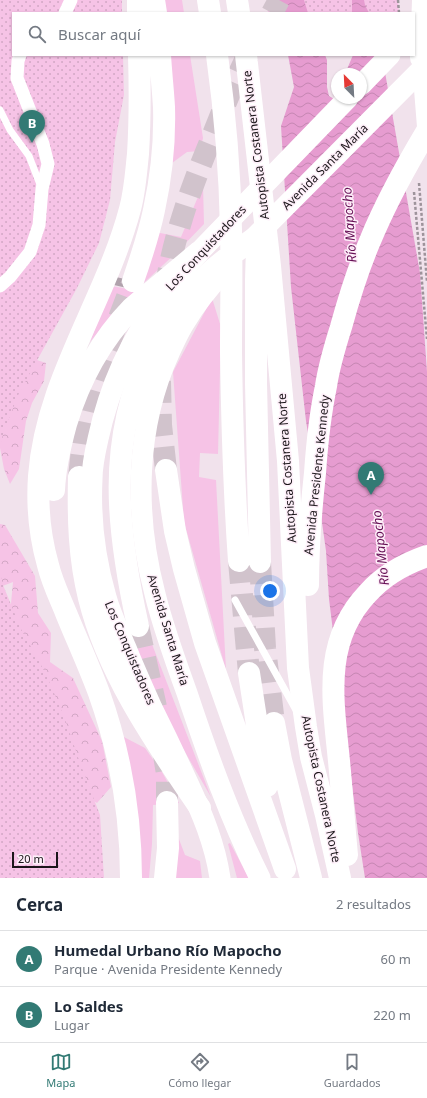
<!DOCTYPE html>
<html lang="es">
<meta charset="utf-8">
<style>
:root{--surface:#fff;--page:#f6f6f7;--text:#1f2937;--muted:#747a83;--line:#e0e1e3;--accent:#327a74}
body{margin:0;font-family:"Noto Sans",sans-serif;background:var(--page);color:var(--text)}
.compass{position:absolute;left:331px;top:68px;width:36px;height:36px;border-radius:50%;background:var(--surface);box-shadow:0 1px 3px #0004;rotate:336deg}
.scale{position:absolute;left:12px;bottom:10px;width:46px;box-sizing:border-box;padding-left:4px;border:2px solid #1b161a;border-top:0;font-size:11px;line-height:14px;white-space:nowrap;color:#1b161a;-webkit-text-stroke:3px #feeff9;paint-order:stroke}
.you{position:absolute;left:270px;top:591px;width:14px;height:14px;margin:-10px;border:3px solid #fff;border-radius:50%;background:#1a73e8;box-shadow:0 0 0 6px #1a73e833}
.badge{display:grid;place-items:center;width:26px;height:26px;border-radius:50%;background:var(--accent);color:#fff;font-size:13px;font-weight:700}
.pin{position:absolute;translate:-50% -33px;filter:drop-shadow(0 1px 2px #0008)}
.pin::after{content:'';position:absolute;top:21px;width:14px;height:12px;background:inherit;clip-path:polygon(0 0,100% 0,50% 100%)}
.list{margin:0;padding:0;list-style:none}
h2{display:flex;justify-content:space-between;align-items:center;height:52px;margin:0;padding:0 16px;font-size:17px}
h2 small{font-size:13px;font-weight:400;color:var(--muted)}
.list li{display:grid;grid-template-columns:26px 1fr auto;gap:12px;align-items:center;box-sizing:border-box;height:56px;padding:0 16px;border-top:1px solid var(--line)}
.list b{display:block;font-size:15px;white-space:nowrap}
.list p{margin:0;font-size:13px;white-space:nowrap;color:var(--muted)}
.list em{font-size:13px;font-style:normal;color:var(--muted)}
.icon{flex:none;width:22px;height:22px;fill:none;stroke:currentColor;stroke-width:2;stroke-linecap:round;stroke-linejoin:round}
.map{position:relative;flex:none;width:427px;height:878px;overflow:hidden}
.search{position:absolute;background:var(--surface);box-shadow:0 1px 3px #0004;left:12px;right:12px;top:12px;height:44px;display:flex;align-items:center;gap:10px;box-sizing:border-box;padding:0 14px;border-radius:0px;color:var(--muted);font-size:15px}
.sheet{height:164px;background:var(--surface)}
nav{display:flex;justify-content:space-around;align-items:center;box-sizing:border-box;height:56px;border-top:1px solid var(--line);background:var(--surface);font-size:11px;color:var(--muted)}
nav a{display:grid;justify-items:center;gap:2px}
nav .on{color:var(--accent)}
.map>svg:first-child{display:block}
.grass{fill:#f6c3e6}
.forest{fill:url(#forest-crowns)}
.park{fill:url(#park-dots)}
.water{fill:url(#water-waves)}
.building{fill:#b0a2ac}
.lines{fill:none;stroke-linecap:round;stroke-linejoin:round}
.highway-tunnel{stroke:#d1c3cc;stroke-width:22;stroke-dasharray:22 11;stroke-linecap:butt}
.path{stroke:#9e939b;stroke-width:2.5;stroke-dasharray:3 2;stroke-linecap:butt}
.lane{stroke:#fff;stroke-width:7}
.street{stroke:#fff;stroke-width:13}
.secondary{stroke:#fff;stroke-width:19}
.primary{stroke:#fff;stroke-width:21}
.highway{stroke:#fff;stroke-width:22}
.labels{text-anchor:middle;stroke-width:3;stroke-linejoin:round;paint-order:stroke}
.street-label{font-size:12px;fill:#1b161a;stroke:#feeff9}
.water-label{font-size:13px;font-style:italic;fill:#660f55;stroke:#feeff9}
</style>
<div class="map">
<svg width="427" height="878" viewBox="0 0 427 878">
<defs>
<pattern id="forest-crowns" width="20" height="18" patternUnits="userSpaceOnUse"><rect width="20" height="18" fill="#f6c3e6"/><path d="M2 6a3 3 0 1 1 6 0M12 15a3 3 0 1 1 6 0" fill="none" stroke="#d2a7c5"/></pattern>
<pattern id="park-dots" width="8" height="8" patternUnits="userSpaceOnUse"><rect width="8" height="8" fill="#f6c3e6"/><path d="M2 2h.1M6 6h.1" fill="none" stroke="#d2a7c5" stroke-width="1.8" stroke-linecap="round"/></pattern>
<pattern id="water-waves" width="16" height="10" patternUnits="userSpaceOnUse"><rect width="16" height="10" fill="#e69cd0"/><path d="M0 5q4-4 8 0t8 0" fill="none" stroke="#c586b2"/></pattern>
</defs>
<rect width="100%" height="100%" fill="#f1e2ec"/>
<path class="grass" d="M 159,0 L 182,0 L 184,13 L 160,13 Z
M 163,55 L 190,55 L 203,138 L 200,151 L 187,152 L 172,163 Z
M 203,185 L 204,224 L 177,252 L 119,306 L 90,342 L 111,286 L 128,289 L 155,232 L 181,237 Z
M 212,298 L 221,327 L 218,454 L 200,453 L 199,477 L 216,480 L 226,670 L 184,522 L 173,372 Z
M 145,626 L 211,797 L 167,721 L 126,631 Z
M 120,735 L 145,748 L 162,772 L 179,803 L 153,805 L 152,844 L 149,878 L 138,878 Z
M 177,834 L 185,855 L 200,861 L 202,878 L 173,878 Z
M 230,843 L 249,878 L 237,878 L 228,844 Z"/>
<path class="forest" d="M 0,308 L 28,357 L 46,363 L 44,381 L 32,403 L 26,421 L 19,469 L 10,484 L 4,469 L 0,448 Z
M 0,524 L 5,525 L 35,576 L 38,613 L 51,633 L 50,662 L 73,678 L 102,741 L 111,787 L 97,803 L 75,790 L 9,625 L 13,582 L 0,587 Z"/>
<path class="park" d="M 0,0 L 122,0 L 122,13 L 13,13 L 13,55 L 123,55 L 124,95 L 115,142 L 110,200 L 99,243 L 77,288 L 19,393 L 4,431 L 0,445 Z
M 267,0 L 398,0 L 399,13 L 268,13 Z
M 0,573 L 3,585 L 21,629 L 46,674 L 65,719 L 80,763 L 100,815 L 104,878 L 0,878 Z"/>
<path class="water" d="M 277,0 L 304,0 L 308,13 L 279,13 Z
M 352,0 L 364,0 L 365,5 L 369,13 L 352,13 Z
M 288,55 L 325,55 L 327,60 L 327,87 L 329,96 L 334,99 L 337,92 L 337,98 L 361,98 L 361,74 L 345,74 L 353,55 L 382,55 L 420,273 L 427,372 L 427,878 L 365,878 L 358,833 L 329,599 L 326,551 L 318,494 L 306,421 L 291,287 L 281,126 L 294,87 Z"/>
<path class="building" d="M 116,277 L 129,280 L 127,288 L 114,285 Z"/>
<g class="lines">
<path class="highway-tunnel" d="M 272,13 L 279,0
M 165,291 C 173,239 190,190 210,142 C 222,112 233,83 248,55
M 160,381 L 161,425 L 166,470
M 79,477 C 81,458 83,438 87,420 C 97,372 116,327 133,281
M 239,561 L 249,673
M 260,562 L 265,648 L 274,723
M 138,626 L 156,707
M 163,749 L 167,774 L 167,802"/>
<path class="path" d="M 398,0 L 399,13
M 419,183 L 427,282
M 414,192 L 427,339"/>
<path class="lane" d="M 0,110 L 10,130 L 29,156 L 41,187
M 235,600 L 296,710"/>
<path class="street" d="M 65,13 L 71,0
M 0,286 L 10,277 L 30,252 L 39,225 L 42,189 L 48,164 L 43,144 L 17,78 L 18,61 L 20,55"/>
<path class="secondary" d="M 421,58 L 427,133"/>
<path class="primary" d="M 361,85 L 390,55
M 255,237 L 427,64
M 225,270 C 210,286 196,303 185,322 C 179,331 175,341 170,351 C 135,427 134,514 155,594 C 163,627 175,660 187,693 C 208,756 230,818 260,878
M 220,878 C 215,844 202,813 187,781 C 176,757 164,732 152,708 C 143,688 134,668 126,648 C 119,631 111,615 106,597 C 95,559 90,519 92,479 C 92,466 95,452 98,439 C 109,388 131,339 162,297 C 173,281 186,267 199,252 L 348,98"/>
<path class="highway" d="M 138,0 L 138,13
M 154,0 L 156,13
M 208,0 L 210,13
M 237,0 L 239,13
M 217,55 C 225,113 230,172 231,230 C 232,271 231,311 231,352 C 232,421 234,491 239,561
M 246,55 L 270,266 L 288,461 L 298,668 L 306,727 L 311,757 L 326,815 L 340,878
M 421,58 L 423,0
M 257,247 L 256,280 L 256,383 L 260,562
M 133,281 C 141,258 149,234 154,210 C 161,178 165,140 164,107 C 163,90 161,72 160,55
M 166,470 L 175,531 L 184,569 L 205,643 L 285,869
M 79,477 C 78,518 79,558 89,598 C 108,675 156,743 200,808
M 54,490 C 55,467 60,446 66,424 C 79,381 100,341 132,308 L 199,252
M 308,585 C 308,547 311,510 315,473 C 317,444 320,415 326,386 C 329,366 335,346 341,327 C 349,298 358,269 370,241 C 386,202 406,166 427,131
M 138,626 C 117,531 106,441 150,351 C 153,344 156,338 159,332 C 165,321 174,312 181,303 C 190,293 199,283 208,274 C 222,261 238,250 253,239
M 249,673 L 261,751 L 267,786
M 274,723 L 281,760 L 311,878
M 347,855 C 344,824 342,792 339,761 C 333,700 322,641 368,593 C 384,575 404,564 427,556
M 131,878 C 131,815 120,752 99,693 C 89,666 77,640 66,613 C 60,598 52,582 48,565 C 40,537 37,505 39,476 C 46,380 106,300 130,209 C 135,191 136,172 138,154 C 140,121 140,88 139,55
M 165,878 L 168,848 L 167,802"/>
</g>
<g class="labels">
<g class="street-label">
<text transform="translate(256 145) rotate(-97)" y="4">Autopista Costanera Norte</text>
<text transform="translate(325 167) rotate(-45)" y="4">Avenida Santa María</text>
<text transform="translate(206 248) rotate(-47)" y="4">Los Conquistadores</text>
<text transform="translate(287 468) rotate(-94)" y="4">Autopista Costanera Norte</text>
<text transform="translate(317 475) rotate(-84)" y="4">Avenida Presidente Kennedy</text>
<text transform="translate(168 630) rotate(73)" y="4">Avenida Santa María</text>
<text transform="translate(130 653) rotate(67)" y="4">Los Conquistadores</text>
<text transform="translate(321 789) rotate(78)" y="4">Autopista Costanera Norte</text>
</g>
<g class="water-label">
<text transform="translate(349 225) rotate(-94)" y="5">Río Mapocho</text>
<text transform="translate(380 548) rotate(-96)" y="5">Río Mapocho</text>
</g>
</g>
</svg>
<svg class="compass" viewBox="-18 -18 36 36"><path d="M0-13l5 13h-10z" fill="#e53935"/><path d="M0 13l5-13h-10z" fill="#747a83"/></svg>
<div class="scale">20 m</div>
<div class="you"></div>
<div class="pin badge" style="left:371px;top:495px">A</div>
<div class="pin badge" style="left:32px;top:143px">B</div>
<div class="search"><svg class="icon" aria-label="search" viewBox="0 0 24 24"><circle cx="10" cy="10" r="6"/><path d="M15 15l6 6"/></svg>Buscar aquí</div>
</div>
<section class="sheet">
<h2>Cerca<small>2 resultados</small></h2>
<ul class="list">
<li><span class="badge">A</span><div><b>Humedal Urbano Río Mapocho</b><p>Parque · Avenida Presidente Kennedy</p></div><em>60 m</em></li>
<li><span class="badge">B</span><div><b>Lo Saldes</b><p>Lugar</p></div><em>220 m</em></li>
</ul>
</section>
<nav>
<a class="on"><svg class="icon" aria-label="map" viewBox="0 0 24 24"><path d="M3 6l6-2 6 2 6-2v14l-6 2-6-2-6 2zM9 4v14M15 6v14"/></svg>Mapa</a>
<a><svg class="icon" aria-label="directions" viewBox="0 0 24 24"><path d="M12 3l9 9-9 9-9-9zM9 14v-3h6M13 9l2 2-2 2"/></svg>Cómo llegar</a>
<a><svg class="icon" aria-label="saved" viewBox="0 0 24 24"><path d="M7 4h10v16l-5-4-5 4z"/></svg>Guardados</a>
</nav>
